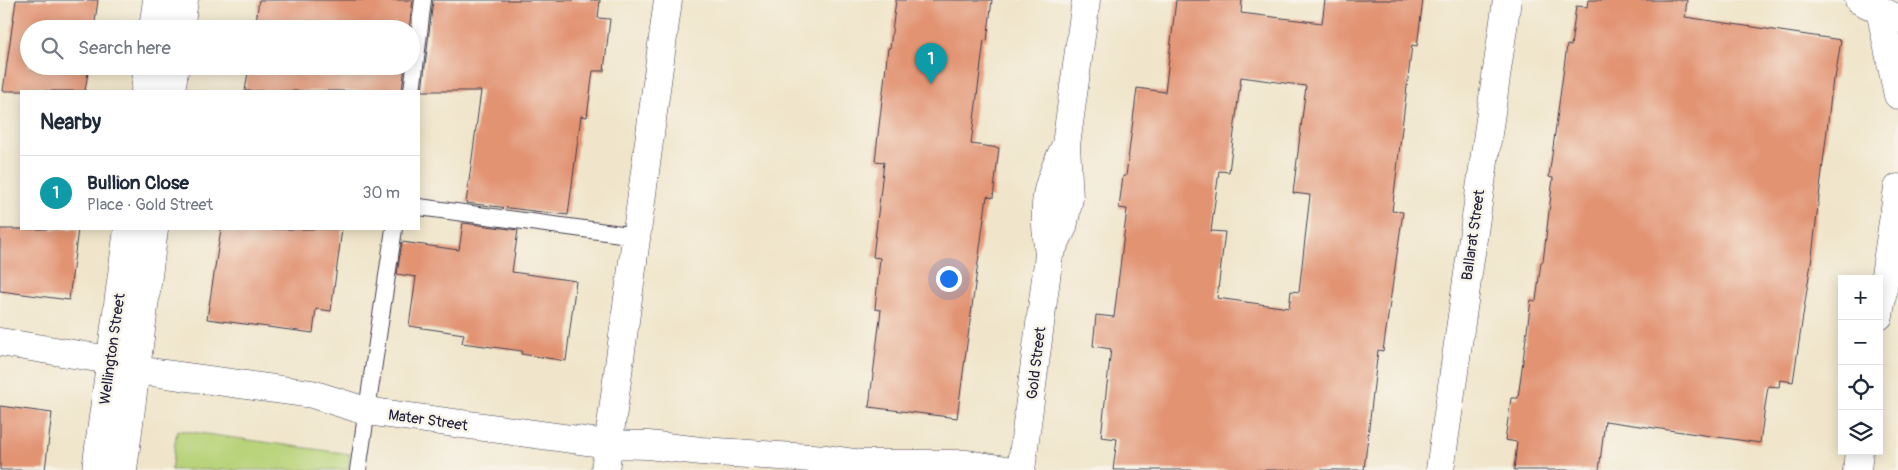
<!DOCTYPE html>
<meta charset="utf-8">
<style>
:root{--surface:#fff;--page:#f2f2f3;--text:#1f2937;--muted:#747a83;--line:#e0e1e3;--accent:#2563eb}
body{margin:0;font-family:Pangolin,sans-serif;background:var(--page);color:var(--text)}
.controls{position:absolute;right:15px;bottom:15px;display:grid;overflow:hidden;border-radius:0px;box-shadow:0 2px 12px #0003}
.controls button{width:45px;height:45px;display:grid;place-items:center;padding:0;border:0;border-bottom:1px solid var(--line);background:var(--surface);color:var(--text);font:25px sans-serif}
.you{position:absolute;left:948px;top:278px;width:18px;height:18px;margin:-12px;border:4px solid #fff;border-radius:50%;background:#1a73e8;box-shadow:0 0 0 8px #1a73e833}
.badge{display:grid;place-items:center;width:32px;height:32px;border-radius:50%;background:var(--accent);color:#fff;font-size:16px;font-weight:700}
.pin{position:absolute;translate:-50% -41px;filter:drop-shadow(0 1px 2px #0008)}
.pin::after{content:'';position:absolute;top:26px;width:18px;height:15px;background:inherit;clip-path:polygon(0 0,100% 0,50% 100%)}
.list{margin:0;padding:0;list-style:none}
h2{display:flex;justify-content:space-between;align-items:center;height:65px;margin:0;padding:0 20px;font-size:21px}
h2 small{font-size:16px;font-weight:400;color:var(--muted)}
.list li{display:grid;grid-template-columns:32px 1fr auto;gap:15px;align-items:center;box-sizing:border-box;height:75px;padding:0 20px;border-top:1px solid var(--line)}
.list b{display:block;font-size:19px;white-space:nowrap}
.list p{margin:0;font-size:16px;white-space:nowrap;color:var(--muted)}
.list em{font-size:16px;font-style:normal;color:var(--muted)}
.icon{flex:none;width:28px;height:28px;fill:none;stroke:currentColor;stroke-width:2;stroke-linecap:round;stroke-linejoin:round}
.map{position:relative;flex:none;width:1898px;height:470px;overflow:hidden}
.search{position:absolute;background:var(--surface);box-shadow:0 2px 12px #0003;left:20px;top:20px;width:400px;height:55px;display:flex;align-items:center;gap:12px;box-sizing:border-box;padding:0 18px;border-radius:28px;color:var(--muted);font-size:19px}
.panel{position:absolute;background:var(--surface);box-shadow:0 2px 12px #0003;left:20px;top:90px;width:400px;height:140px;border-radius:0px}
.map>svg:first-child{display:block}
.green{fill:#b8d379;stroke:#6d7a5a}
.building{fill:#e29372;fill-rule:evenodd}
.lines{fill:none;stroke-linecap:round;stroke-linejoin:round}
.service-casing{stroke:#413f50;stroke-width:18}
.minor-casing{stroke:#413f50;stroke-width:29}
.tertiary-casing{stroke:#413f50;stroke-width:29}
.primary-casing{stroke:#413f50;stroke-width:29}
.service{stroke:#fff;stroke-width:16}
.minor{stroke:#fff;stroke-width:28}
.tertiary{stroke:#fff;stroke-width:28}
.primary{stroke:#fff;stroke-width:28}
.labels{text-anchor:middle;stroke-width:5;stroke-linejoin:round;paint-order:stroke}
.street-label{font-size:15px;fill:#22223b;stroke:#f7f3e8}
</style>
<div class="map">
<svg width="1898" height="470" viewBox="0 0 1898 470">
<rect width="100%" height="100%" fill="#f7f3e8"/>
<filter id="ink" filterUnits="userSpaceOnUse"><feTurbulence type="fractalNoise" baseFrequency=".02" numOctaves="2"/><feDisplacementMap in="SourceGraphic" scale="10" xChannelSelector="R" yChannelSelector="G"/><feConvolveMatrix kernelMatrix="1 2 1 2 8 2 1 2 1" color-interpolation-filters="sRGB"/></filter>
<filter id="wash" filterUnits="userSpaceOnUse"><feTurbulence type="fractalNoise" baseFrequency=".0096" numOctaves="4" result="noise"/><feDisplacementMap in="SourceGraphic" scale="20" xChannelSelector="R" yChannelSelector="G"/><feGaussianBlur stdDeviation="1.12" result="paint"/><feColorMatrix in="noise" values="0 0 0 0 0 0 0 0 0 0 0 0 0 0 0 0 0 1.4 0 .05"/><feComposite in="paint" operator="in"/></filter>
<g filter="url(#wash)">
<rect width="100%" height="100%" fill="#f0e5ca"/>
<path class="green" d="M 177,430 L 350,454 L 348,470 L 171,470 Z"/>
<g id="blocks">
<path class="building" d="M 16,0 L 98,0 L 94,29 L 29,29 L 29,66 L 89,66 L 85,91 L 3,91 Z
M 259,0 L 413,0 L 409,29 L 255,29 Z
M 433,0 L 600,0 L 598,18 L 610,19 L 604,71 L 593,71 L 587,117 L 581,116 L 568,215 L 466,203 L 481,91 L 422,91 Z
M 896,0 L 992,0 L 987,41 L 984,40 L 971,144 L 999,148 L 993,198 L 987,196 L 957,418 L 869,407 L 881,310 L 875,309 L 880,258 L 873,257 L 884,162 L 875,161 L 888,48 L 890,48 Z
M 1176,0 L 1242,0 L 1241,13 L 1322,23 L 1325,0 L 1423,0 L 1417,46 L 1412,45 L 1392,211 L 1403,212 L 1383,351 L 1378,350 L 1364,470 L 1113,470 L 1117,439 L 1101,437 L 1111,349 L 1093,346 L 1096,315 L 1114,317 L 1127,209 L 1119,208 L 1123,176 L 1126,176 L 1137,88 L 1165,92 ZM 1241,77 L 1306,86 L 1293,193 L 1310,195 L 1299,292 L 1291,291 L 1289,308 L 1217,298 L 1225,232 L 1211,231 L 1219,171 L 1229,172 Z
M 1588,0 L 1687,0 L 1685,17 L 1841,40 L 1835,79 L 1833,79 L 1812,256 L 1793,382 L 1780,380 L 1779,387 L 1768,386 L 1760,443 L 1605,421 L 1599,470 L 1514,470 L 1517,442 L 1505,440 L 1511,398 L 1518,398 L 1531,300 L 1536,301 L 1541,262 L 1543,262 L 1553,178 L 1549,177 L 1567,45 L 1571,46 L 1576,6 L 1587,7 Z
M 249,66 L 405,66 L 402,91 L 245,91 Z
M 463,223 L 518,230 L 512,272 L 576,281 L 566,361 L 521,354 L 522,351 L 462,343 L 464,334 L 409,326 L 416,277 L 397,274 L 402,242 L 459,250 Z
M 0,229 L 78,229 L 69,300 L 0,291 Z
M 221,229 L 342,229 L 331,311 L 316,309 L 313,333 L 207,319 Z
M 0,406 L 52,413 L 45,470 L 0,470 Z"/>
</g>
</g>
<g filter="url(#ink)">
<use href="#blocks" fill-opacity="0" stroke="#413f50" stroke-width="1"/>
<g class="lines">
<g class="service-casing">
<path id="service" d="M 412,91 L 423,0
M 419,207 L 636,236
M 358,470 L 394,229"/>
</g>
<g class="minor-casing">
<path id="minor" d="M 1880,10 L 1898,95
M 1052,249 L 1063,227 L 1069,198 L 1066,145 L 1086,0
M 1879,316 L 1898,188
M 0,342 L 110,360 L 136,370 L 312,394 L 366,411 L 608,444 L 648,445 L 701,451 L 827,459 L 862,464 L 967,464 L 1007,470
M 605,470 L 668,0
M 1021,470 L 1049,255 C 1043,205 1043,190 1066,145
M 1440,470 L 1507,0
M 1857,470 L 1859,451"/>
</g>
<g class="tertiary-casing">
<path id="tertiary" d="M 153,29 L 157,0
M 180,29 L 184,0
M 145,91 L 148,66
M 171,91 L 175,66
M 96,470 L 128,229
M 123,470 L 154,229"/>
</g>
<g class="primary-casing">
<path id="primary" d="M 1859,0 L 1898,19"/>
</g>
<use href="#service" class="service"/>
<use href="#minor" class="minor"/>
<use href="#tertiary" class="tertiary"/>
<use href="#primary" class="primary"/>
</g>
</g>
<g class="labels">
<g class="street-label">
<text transform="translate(1473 235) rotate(-82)" y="5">Ballarat Street</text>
<text transform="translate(112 349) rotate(-82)" y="5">Wellington Street</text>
<text transform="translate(1036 363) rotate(-83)" y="5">Gold Street</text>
<text transform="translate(428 420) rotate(8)" y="5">Mater Street</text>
</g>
</g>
</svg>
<div class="controls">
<button>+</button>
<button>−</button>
<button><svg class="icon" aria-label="locate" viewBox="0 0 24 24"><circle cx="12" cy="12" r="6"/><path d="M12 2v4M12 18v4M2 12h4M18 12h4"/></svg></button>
<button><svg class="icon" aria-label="layers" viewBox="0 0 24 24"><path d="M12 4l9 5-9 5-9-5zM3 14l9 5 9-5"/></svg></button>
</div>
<div class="you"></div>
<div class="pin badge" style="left:931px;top:84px;background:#0f9aa8">1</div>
<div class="search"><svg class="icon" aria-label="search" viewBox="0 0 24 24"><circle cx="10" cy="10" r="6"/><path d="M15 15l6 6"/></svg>Search here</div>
<section class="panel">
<h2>Nearby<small></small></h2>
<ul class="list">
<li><span class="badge" style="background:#0f9aa8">1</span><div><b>Bullion Close</b><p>Place · Gold Street</p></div><em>30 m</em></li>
</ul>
</section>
</div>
